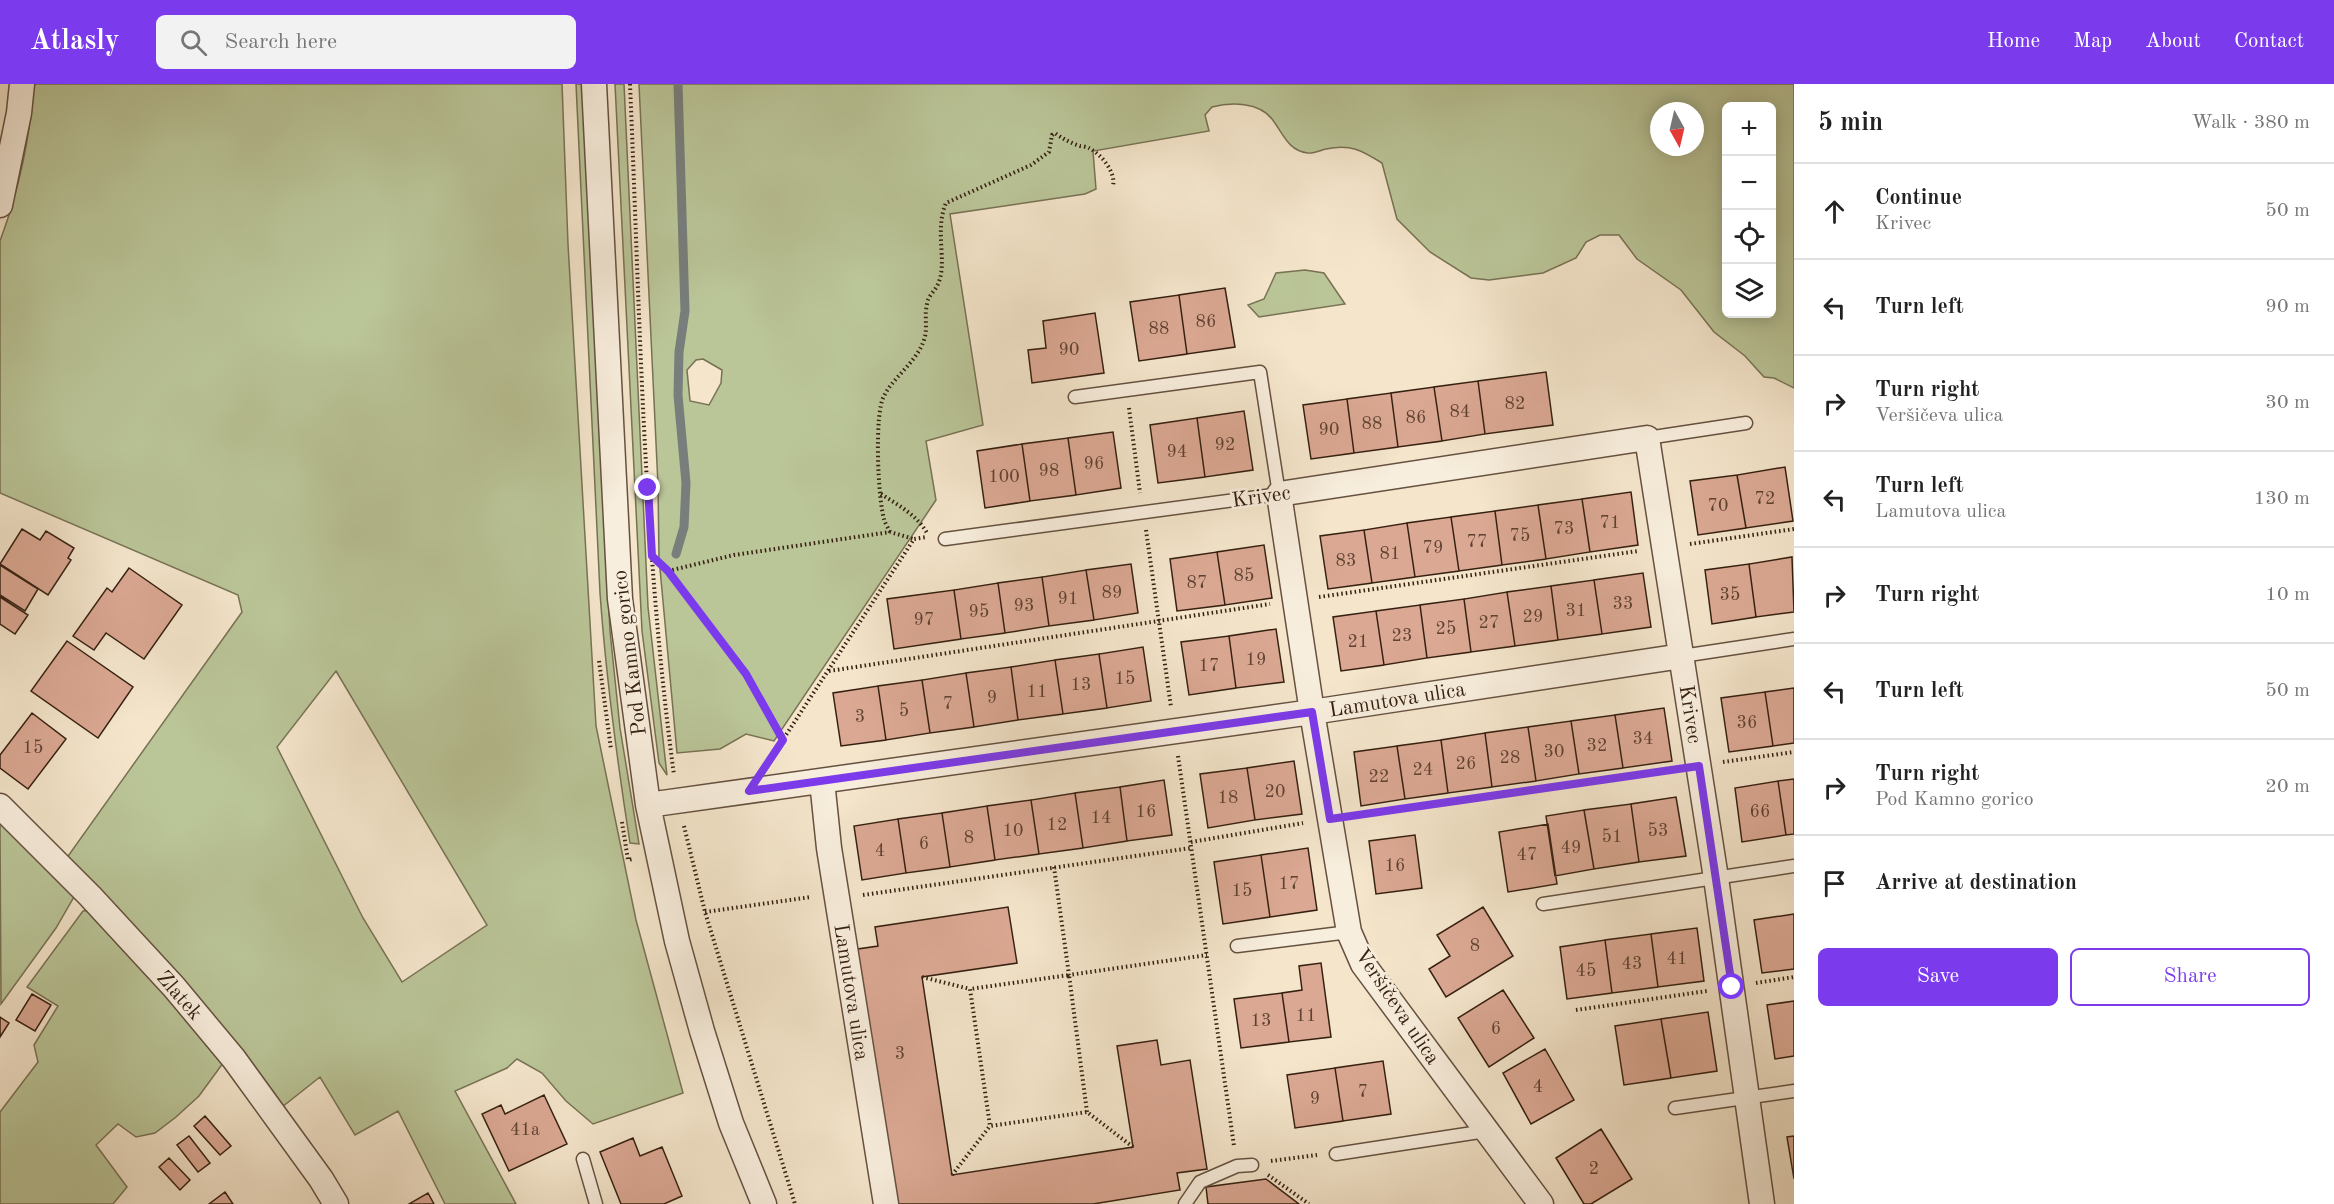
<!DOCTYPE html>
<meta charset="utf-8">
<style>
:root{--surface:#fff;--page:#f2f2f2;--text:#222;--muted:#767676;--line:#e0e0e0;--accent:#7c3aed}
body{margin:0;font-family:"Old Standard TT",serif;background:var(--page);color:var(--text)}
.controls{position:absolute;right:18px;top:18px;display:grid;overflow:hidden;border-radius:9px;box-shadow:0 3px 15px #0003}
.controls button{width:54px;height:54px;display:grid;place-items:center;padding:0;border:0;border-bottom:2px solid var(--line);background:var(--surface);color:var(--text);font:30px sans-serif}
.compass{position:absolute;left:1650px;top:18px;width:54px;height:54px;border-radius:50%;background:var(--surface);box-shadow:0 3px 15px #0003;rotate:172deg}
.stop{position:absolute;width:18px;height:18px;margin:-14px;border:4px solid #7c3aed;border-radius:50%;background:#fff}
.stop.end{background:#7c3aed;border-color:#fff;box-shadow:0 2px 6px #0008}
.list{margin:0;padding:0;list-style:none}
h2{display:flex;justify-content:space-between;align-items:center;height:78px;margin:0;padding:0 24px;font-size:26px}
h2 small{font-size:20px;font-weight:400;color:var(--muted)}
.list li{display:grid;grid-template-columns:39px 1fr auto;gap:18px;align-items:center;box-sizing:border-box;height:96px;padding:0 24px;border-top:2px solid var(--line)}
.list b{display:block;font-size:22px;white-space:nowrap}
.list p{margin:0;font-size:20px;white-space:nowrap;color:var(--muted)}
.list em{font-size:20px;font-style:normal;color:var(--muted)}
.actions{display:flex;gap:12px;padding:18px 24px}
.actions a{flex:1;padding:14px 0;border:2px solid var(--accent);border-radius:9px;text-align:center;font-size:21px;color:var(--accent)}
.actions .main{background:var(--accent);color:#fff}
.icon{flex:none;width:33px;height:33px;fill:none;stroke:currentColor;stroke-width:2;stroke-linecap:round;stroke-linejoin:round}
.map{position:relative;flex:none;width:1794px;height:1120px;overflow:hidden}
header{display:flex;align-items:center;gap:36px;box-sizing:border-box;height:84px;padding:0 30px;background:var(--accent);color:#fff}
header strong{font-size:28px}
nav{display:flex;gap:33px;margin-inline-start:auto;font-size:21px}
.search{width:420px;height:54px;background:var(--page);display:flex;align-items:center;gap:15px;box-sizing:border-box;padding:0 21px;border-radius:9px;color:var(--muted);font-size:22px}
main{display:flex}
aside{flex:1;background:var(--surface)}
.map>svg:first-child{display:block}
.green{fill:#bac598;stroke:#787254;stroke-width:1.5;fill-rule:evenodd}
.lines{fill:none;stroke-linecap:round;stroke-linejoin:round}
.stream{stroke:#777e7c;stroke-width:9}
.building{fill:#dba893;stroke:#362011;stroke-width:1.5}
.service-casing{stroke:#665140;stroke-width:15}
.minor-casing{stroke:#665140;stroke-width:27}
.path{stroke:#362011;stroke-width:4;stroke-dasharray:1.5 3;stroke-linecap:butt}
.service{stroke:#f8eedd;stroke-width:12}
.minor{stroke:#f8eedd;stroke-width:24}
.route{stroke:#7c3aed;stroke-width:8}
.labels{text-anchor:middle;stroke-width:5;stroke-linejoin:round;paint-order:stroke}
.number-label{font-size:18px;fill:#5f4232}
.street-label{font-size:21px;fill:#362011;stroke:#f8eedd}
</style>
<header>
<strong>Atlasly</strong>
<div class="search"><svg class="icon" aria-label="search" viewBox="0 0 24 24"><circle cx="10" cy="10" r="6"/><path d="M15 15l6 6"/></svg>Search here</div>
<nav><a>Home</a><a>Map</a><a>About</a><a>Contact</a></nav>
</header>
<main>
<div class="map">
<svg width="1794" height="1120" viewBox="0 0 1794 1120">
<rect width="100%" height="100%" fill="#f4e5cb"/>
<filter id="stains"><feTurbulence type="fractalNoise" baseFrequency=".00333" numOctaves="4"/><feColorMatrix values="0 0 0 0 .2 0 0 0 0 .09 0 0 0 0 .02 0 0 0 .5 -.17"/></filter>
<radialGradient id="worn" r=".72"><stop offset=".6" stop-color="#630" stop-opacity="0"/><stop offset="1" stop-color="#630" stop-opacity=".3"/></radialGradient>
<path class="green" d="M 34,0 L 562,0 L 568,160 L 596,642 L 636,836 L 683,1009 L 593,1040 L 566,1017 L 542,989 L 517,975 L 507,984 L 455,1007 L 516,1120 L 445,1120 L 398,1027 L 355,1051 L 320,993 L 282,1023 L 66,775 L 242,528 L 238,511 L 0,409 L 0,157 C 19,106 30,54 34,0 ZM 336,587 L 487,841 L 402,898 L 363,834 L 277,663 Z
M 576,0 L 583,0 L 610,547 L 620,644 L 639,760 L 630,759 C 617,676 606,593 600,509 Z
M 615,0 L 624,0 L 648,523 L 667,691 L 659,679 L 642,547 Z
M 639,0 L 1794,0 L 1794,304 L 1774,294 L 1764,293 L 1745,272 L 1714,248 L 1681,206 L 1637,175 L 1619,151 L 1600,151 L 1586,158 L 1576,174 L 1543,189 L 1489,196 L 1471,194 L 1430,168 L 1397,135 L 1382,79 C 1361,66 1351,60 1326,65 C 1321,66 1313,70 1308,69 C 1288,67 1283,49 1272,35 C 1259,18 1231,18 1212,23 L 1205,31 L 1209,47 L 1093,67 L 1096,105 L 1085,110 L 950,130 L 983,341 L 926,357 L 936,416 L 774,657 L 746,650 L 720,665 L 677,669 L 659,474 L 658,401 ZM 1726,22 L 1772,22 L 1772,230 L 1726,230 ZM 1659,27 L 1695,27 L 1695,63 L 1659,63 ZM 703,275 L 722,286 L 721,299 L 709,321 L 690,317 L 687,286 L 696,276 Z
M 1305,186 L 1324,189 L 1345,220 L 1259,233 L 1248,221 L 1264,215 L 1276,189 Z
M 0,739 L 5,739 L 75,811 L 56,844 L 1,920 Z
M 93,826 L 226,975 L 199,1012 L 176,1033 L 155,1049 L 136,1053 L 118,1040 L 96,1061 L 127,1103 L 113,1120 L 0,1120 L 0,1028 L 38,978 L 34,961 L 58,922 L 27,903 L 83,827 Z"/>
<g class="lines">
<path class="stream" d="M 676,470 L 684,443 L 686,399 L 678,311 L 679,268 L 685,227 L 678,0"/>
</g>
<path class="building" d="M 1225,204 L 1235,263 L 1187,270 L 1179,211 Z
M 1179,211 L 1187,270 L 1139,277 L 1130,218 Z
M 1095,229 L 1104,289 L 1032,299 L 1028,266 L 1046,264 L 1043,237 Z
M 1546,288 L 1553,341 L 1485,350 L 1478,297 Z
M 1478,297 L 1485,350 L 1442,357 L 1434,303 Z
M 1434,303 L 1442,357 L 1398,363 L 1391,309 Z
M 1391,309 L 1398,363 L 1354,369 L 1347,315 Z
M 1347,315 L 1354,369 L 1311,375 L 1303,321 Z
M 1244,327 L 1253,386 L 1205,393 L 1197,334 Z
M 1197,334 L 1205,393 L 1158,399 L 1150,341 Z
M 1113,348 L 1121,404 L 1076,411 L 1068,354 Z
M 1068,354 L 1076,411 L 1030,417 L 1022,360 Z
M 1022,360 L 1030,417 L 985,424 L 977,367 Z
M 1785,383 L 1793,437 L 1746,444 L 1737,391 Z
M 1737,391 L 1746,444 L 1698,451 L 1690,397 Z
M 1631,408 L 1638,461 L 1590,468 L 1582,415 Z
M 1582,415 L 1590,468 L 1546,475 L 1538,421 Z
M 1538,421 L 1546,475 L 1502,481 L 1495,427 Z
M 1495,427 L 1502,481 L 1459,487 L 1451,433 Z
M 1451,433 L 1459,487 L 1415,493 L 1407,439 Z
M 1407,439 L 1415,493 L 1372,499 L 1364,446 Z
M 22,445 L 40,456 L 46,447 L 74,464 L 68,474 L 71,476 L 48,511 L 0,480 Z
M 1364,446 L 1372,499 L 1328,505 L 1320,452 Z
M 1264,461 L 1272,514 L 1225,521 L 1217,468 Z
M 1217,468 L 1225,521 L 1177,527 L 1170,475 Z
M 1792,473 L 1794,528 L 1756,533 L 1749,480 Z
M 1131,480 L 1138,529 L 1094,536 L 1086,486 Z
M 1749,480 L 1756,533 L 1712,540 L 1705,486 Z
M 0,481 L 38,505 L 25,527 L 0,511 Z
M 129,484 L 182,521 L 144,575 L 106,549 L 94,566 L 73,552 L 107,504 L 112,508 Z
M 1086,486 L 1094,536 L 1049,542 L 1042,493 Z
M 1643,489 L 1651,543 L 1602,550 L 1594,496 Z
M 1042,493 L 1049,542 L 1005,549 L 998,499 Z
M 1594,496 L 1602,550 L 1558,556 L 1551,502 Z
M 998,499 L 1005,549 L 961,555 L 954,506 Z
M 1551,502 L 1558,556 L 1515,562 L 1507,508 Z
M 954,506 L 961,555 L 894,565 L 887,515 Z
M 1507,508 L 1515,562 L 1471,568 L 1464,515 Z
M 0,513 L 28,531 L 15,550 L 0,540 Z
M 1464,515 L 1471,568 L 1427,574 L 1420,521 Z
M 1420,521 L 1427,574 L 1384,581 L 1376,527 Z
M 1376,527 L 1384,581 L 1341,587 L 1333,533 Z
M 1276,545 L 1284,598 L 1236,604 L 1229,552 Z
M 1229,552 L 1236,604 L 1189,611 L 1181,558 Z
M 67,557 L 133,603 L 98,654 L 31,607 Z
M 1143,563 L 1151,617 L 1107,624 L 1099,570 Z
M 1099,570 L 1107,624 L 1063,630 L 1055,576 Z
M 1055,576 L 1063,630 L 1018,636 L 1011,583 Z
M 1011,583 L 1018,636 L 974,643 L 966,589 Z
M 966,589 L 974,643 L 930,649 L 922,596 Z
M 922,596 L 930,649 L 886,656 L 878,602 Z
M 878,602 L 886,656 L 841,662 L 833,609 Z
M 1794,604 L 1794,659 L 1773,662 L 1765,608 Z
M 1765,608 L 1773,662 L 1729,668 L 1721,614 Z
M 1664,624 L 1672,677 L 1623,684 L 1615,631 Z
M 32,629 L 66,655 L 28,705 L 0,684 L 0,671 Z
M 1615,631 L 1623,684 L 1579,690 L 1571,637 Z
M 1571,637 L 1579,690 L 1536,697 L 1528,643 Z
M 1528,643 L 1536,697 L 1492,703 L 1485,649 Z
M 1485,649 L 1492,703 L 1448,709 L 1441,656 Z
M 1441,656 L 1448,709 L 1405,715 L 1397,662 Z
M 1397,662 L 1405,715 L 1361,722 L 1354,668 Z
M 1294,677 L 1302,730 L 1255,736 L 1247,684 Z
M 1247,684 L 1255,736 L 1208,744 L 1200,690 Z
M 1794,695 L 1794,750 L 1786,751 L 1778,697 Z
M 1164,696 L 1172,751 L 1127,757 L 1120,703 Z
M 1778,697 L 1786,751 L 1742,758 L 1735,704 Z
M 1120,703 L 1127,757 L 1083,764 L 1075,709 Z
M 1075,709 L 1083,764 L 1039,770 L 1031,716 Z
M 1676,713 L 1686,772 L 1639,778 L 1631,720 Z
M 1031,716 L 1039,770 L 995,776 L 987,722 Z
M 1631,720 L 1639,778 L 1594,785 L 1584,726 Z
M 987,722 L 995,776 L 950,783 L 942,729 Z
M 1584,726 L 1594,785 L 1555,792 L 1546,732 Z
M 942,729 L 950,783 L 906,789 L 898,735 Z
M 898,735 L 906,789 L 862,796 L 854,742 Z
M 1548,740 L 1557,800 L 1508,808 L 1499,748 Z
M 1415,751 L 1422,804 L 1376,810 L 1369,757 Z
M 1308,764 L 1317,826 L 1270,833 L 1261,771 Z
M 1261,771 L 1270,833 L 1223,840 L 1214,778 Z
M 1008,823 L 1017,879 L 922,893 L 952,1091 L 1133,1063 L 1117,962 L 1157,956 L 1161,981 L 1190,976 L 1207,1085 L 1177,1089 L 1180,1106 L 1093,1120 L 890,1120 L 851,866 L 878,862 L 875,843 Z
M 1483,823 L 1513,872 L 1446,913 L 1429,885 L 1450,872 L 1437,851 Z
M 1794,830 L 1794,885 L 1762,889 L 1754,836 Z
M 1697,844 L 1704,897 L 1658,903 L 1651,850 Z
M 1651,850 L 1658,903 L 1612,909 L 1605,856 Z
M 1605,856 L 1612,909 L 1567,915 L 1560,863 Z
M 1321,879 L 1331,953 L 1289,958 L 1282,909 L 1302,906 L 1299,882 Z
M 1503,906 L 1534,954 L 1489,983 L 1458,934 Z
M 1282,909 L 1289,958 L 1241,964 L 1234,915 Z
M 32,910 L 51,921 L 35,947 L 16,936 Z
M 1794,917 L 1794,972 L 1775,975 L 1767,921 Z
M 1708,928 L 1717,987 L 1671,994 L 1661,935 Z
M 0,933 L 9,939 L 0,953 Z
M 1661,935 L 1671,994 L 1624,1001 L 1615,942 Z
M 1545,965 L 1574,1016 L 1531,1040 L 1503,989 Z
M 1383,977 L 1391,1030 L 1343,1037 L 1335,984 Z
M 1335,984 L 1343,1037 L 1295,1044 L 1287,991 Z
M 544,1011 L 567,1060 L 509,1087 L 482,1030 L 501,1021 L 505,1030 Z
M 205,1032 L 231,1062 L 220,1071 L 194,1042 Z
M 1601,1045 L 1632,1095 L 1591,1120 L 1584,1120 L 1556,1074 Z
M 189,1052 L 210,1079 L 198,1088 L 177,1061 Z
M 1794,1052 L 1794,1095 L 1787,1053 Z
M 633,1054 L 640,1072 L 662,1063 L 682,1112 L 664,1120 L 621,1120 L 600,1068 Z
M 169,1074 L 190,1096 L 180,1106 L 159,1083 Z
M 1266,1095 L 1299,1120 L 1208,1120 L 1206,1103 Z
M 225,1108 L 233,1120 L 209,1120 Z
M 428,1109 L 434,1120 L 409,1120 Z"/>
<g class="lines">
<g class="service-casing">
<path id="service" d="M 1647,354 L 1746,339
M 945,455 L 1279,410 L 1260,288 L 1075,313
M 1682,572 L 1794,555
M 1543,820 L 1794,782
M 1237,862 L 1349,848
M 1675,1024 L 1794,1007
M 1336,1070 L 1486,1047
M 583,1075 L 596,1120
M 1185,1120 L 1200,1098 L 1237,1082 L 1252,1081"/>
</g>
<g class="minor-casing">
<path id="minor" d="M 594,0 L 620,515 L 648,721 L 677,857 L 702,947 L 731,1039 L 764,1120
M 0,121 L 19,29 L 22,0
M 822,697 L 829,764 L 886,1120
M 648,721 L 1312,628 L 1682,572
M 0,722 L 90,812 L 174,903 L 234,975 L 321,1095 L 336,1120
M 1541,1120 L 1363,880 L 1349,848 L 1312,628 L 1279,410 L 1647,354 L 1716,794 L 1762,1120"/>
</g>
<path class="path" d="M 630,0 C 640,230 643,462 674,691
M 1129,324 L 1140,409
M 881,410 C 898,421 917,431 927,449
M 1146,446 L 1171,623
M 890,448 C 888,444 885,439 884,435 C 878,415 874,329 884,312 C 894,292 916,279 924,256 C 928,245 924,232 927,220 C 928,212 935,207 938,200 C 948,178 934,147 946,119 L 1031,81 L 1049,68 L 1052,51 L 1055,49 C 1063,55 1071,59 1080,62 C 1082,62 1088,63 1089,64 C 1101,70 1116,88 1113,102
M 1690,460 L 1794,445
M 652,472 L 668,487 L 746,590 L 783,655
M 668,487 L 734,471 L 890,448 L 914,455
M 1319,513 L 1638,467
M 599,577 L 611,665
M 829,587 L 1270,520
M 1178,672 L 1234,1062
M 769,677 L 914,455 L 927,453
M 1723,678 L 1794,668
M 1355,731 L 1675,685
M 622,738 L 628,776 L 633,775
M 684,742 L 705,828 L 795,1120
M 1191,758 L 1303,739
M 1054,783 L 1069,891 L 1207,871
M 863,811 L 1191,764
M 705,828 L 811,813
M 922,893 L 970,905
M 1756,899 L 1794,893
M 1576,926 L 1707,907
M 1087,1028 L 1069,891 L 970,905 L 990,1042 L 1087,1028 L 1133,1063
M 1271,1077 L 1317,1071
M 952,1091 L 990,1042
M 1268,1091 L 1309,1120"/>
<use href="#service" class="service"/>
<use href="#minor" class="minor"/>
</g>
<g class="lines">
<path class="route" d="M 648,404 L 652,472 L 668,487 L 746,590 L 783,656 L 749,707 L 1312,628 L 1330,735 L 1699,682 L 1732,903"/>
</g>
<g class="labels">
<g class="number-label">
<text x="1206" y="243">86</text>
<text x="1159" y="250">88</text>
<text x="1069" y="271">90</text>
<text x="1515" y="325">82</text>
<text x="1460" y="333">84</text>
<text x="1416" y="339">86</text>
<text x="1372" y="345">88</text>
<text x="1329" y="351">90</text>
<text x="1225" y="366">92</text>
<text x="1177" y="373">94</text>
<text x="1094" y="385">96</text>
<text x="1049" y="392">98</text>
<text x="1004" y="398">100</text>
<text x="1765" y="420">72</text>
<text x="1718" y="427">70</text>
<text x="1610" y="444">71</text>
<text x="1564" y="450">73</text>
<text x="1520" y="457">75</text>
<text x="1477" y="463">77</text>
<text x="1433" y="469">79</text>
<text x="1390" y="475">81</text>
<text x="1346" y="482">83</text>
<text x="1244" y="497">85</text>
<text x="1197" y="504">87</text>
<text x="1112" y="514">89</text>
<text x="1730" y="516">35</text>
<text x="1068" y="520">91</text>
<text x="1623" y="525">33</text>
<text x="1024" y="527">93</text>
<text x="1576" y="532">31</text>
<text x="979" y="533">95</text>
<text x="1533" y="538">29</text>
<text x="924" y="541">97</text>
<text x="1489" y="544">27</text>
<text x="1446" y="550">25</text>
<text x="1402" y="557">23</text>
<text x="1358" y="563">21</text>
<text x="1256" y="581">19</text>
<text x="1209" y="587">17</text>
<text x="1125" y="600">15</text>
<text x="1081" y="606">13</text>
<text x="1037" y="613">11</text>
<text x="992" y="619">9</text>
<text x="948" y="625">7</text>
<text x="904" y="632">5</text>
<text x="860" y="638">3</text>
<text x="1747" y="644">36</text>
<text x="1643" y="660">34</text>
<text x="1597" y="667">32</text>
<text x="33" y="669">15</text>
<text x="1554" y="673">30</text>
<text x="1510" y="679">28</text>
<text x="1466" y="685">26</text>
<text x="1423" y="691">24</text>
<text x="1379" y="698">22</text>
<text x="1275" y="713">20</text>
<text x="1228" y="719">18</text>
<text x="1146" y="733">16</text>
<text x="1760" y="733">66</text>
<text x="1101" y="739">14</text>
<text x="1057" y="746">12</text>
<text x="1013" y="752">10</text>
<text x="1658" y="752">53</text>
<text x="1612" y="758">51</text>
<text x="969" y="759">8</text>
<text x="924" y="765">6</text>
<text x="1571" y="769">49</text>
<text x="880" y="772">4</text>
<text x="1527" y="776">47</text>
<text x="1395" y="787">16</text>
<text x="1289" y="805">17</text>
<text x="1242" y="812">15</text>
<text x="1475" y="867">8</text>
<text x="1677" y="880">41</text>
<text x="1632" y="885">43</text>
<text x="1586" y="892">45</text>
<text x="1306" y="937">11</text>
<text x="1261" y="942">13</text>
<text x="1496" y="950">6</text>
<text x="900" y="975">3</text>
<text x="1538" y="1008">4</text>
<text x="1363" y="1013">7</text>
<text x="1315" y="1020">9</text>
<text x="525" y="1051">41a</text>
<text x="1594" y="1090">2</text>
</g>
<g class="street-label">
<text transform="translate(1261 412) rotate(-8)" y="7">Krivec</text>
<text transform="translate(629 569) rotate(-97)" y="7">Pod Kamno gorico</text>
<text transform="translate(1397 615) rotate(-9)" y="7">Lamutova ulica</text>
<text transform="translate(1691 630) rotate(81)" y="7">Krivec</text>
<text transform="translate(852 908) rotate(81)" y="7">Lamutova ulica</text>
<text transform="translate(180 911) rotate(49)" y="7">Zlatek</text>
<text transform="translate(1398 922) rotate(56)" y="7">Veršičeva ulica</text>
</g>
</g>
<rect width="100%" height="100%" filter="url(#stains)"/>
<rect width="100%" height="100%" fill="url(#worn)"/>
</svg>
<div class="controls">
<button>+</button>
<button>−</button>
<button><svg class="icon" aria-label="locate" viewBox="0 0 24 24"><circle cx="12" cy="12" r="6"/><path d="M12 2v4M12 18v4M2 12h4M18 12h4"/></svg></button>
<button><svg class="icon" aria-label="layers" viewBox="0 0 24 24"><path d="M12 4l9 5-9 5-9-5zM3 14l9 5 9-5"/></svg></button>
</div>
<svg class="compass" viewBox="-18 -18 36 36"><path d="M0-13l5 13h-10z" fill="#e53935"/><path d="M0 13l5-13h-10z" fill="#767676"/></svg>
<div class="stop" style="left:1732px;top:903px"></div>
<div class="stop end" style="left:648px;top:404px"></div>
</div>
<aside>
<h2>5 min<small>Walk · 380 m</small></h2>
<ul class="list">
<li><svg class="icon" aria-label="ahead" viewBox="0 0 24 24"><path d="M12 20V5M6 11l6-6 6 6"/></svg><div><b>Continue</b><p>Krivec</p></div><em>50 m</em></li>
<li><svg class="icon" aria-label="left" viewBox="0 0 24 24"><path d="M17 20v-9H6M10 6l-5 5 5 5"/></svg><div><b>Turn left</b></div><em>90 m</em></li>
<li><svg class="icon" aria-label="right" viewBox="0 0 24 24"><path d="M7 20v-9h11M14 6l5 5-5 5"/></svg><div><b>Turn right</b><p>Veršičeva ulica</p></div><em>30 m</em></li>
<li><svg class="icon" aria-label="left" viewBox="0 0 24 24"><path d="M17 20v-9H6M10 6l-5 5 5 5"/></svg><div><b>Turn left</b><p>Lamutova ulica</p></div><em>130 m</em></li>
<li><svg class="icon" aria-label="right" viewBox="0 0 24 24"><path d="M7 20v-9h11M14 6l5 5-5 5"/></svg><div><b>Turn right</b></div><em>10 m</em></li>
<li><svg class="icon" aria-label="left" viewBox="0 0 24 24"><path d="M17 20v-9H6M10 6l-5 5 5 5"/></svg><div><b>Turn left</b></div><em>50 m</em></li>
<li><svg class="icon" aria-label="right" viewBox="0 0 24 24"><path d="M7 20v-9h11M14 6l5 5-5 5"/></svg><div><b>Turn right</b><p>Pod Kamno gorico</p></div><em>20 m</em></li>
<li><svg class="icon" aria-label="arrive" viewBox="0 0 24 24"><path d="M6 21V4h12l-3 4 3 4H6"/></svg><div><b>Arrive at destination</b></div></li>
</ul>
<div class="actions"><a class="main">Save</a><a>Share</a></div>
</aside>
</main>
